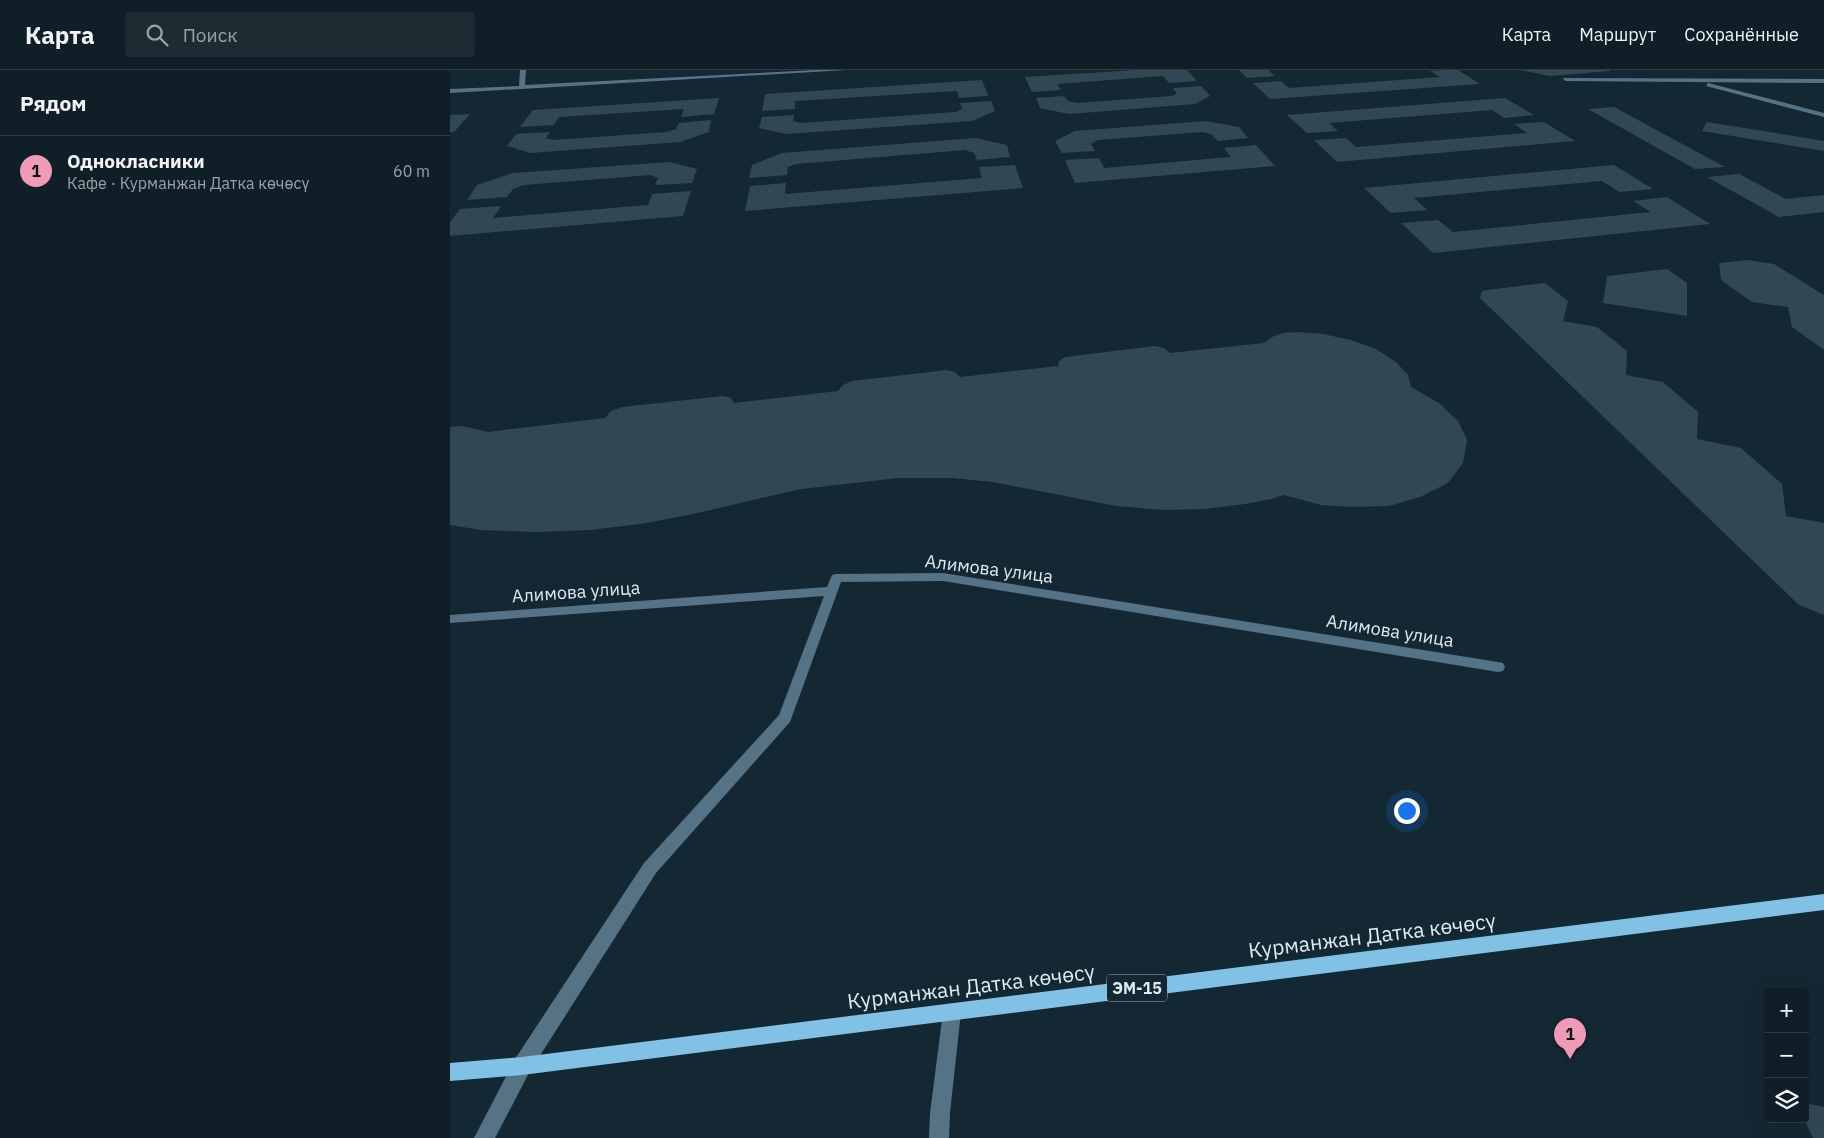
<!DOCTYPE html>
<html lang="ru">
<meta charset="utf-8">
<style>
:root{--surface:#0f1e27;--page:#1d2b33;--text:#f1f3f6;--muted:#9ba2a7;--line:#2f3c44;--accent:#ef9ab8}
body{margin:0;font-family:"IBM Plex Sans",sans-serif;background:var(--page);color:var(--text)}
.controls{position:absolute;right:15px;bottom:15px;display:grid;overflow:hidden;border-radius:5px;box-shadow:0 5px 20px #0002}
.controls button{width:45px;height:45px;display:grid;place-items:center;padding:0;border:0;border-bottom:1px solid var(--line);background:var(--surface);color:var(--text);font:25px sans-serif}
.you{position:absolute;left:956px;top:740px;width:18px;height:18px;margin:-12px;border:4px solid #fff;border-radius:50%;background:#1a73e8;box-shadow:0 0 0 8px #1a73e833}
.badge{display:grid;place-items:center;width:32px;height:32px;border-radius:50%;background:var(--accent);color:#111;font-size:16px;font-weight:700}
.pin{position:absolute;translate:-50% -41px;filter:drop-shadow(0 1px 2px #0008)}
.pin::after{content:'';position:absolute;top:26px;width:18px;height:15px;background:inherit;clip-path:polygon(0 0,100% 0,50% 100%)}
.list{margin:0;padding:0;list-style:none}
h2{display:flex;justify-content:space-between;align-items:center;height:65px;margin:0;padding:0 20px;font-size:21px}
h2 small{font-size:16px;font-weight:400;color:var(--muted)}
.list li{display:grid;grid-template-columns:32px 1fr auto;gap:15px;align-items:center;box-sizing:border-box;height:70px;padding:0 20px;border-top:1px solid var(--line)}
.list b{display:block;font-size:19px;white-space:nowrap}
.list p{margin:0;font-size:16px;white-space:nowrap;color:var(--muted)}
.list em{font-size:16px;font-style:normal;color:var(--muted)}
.icon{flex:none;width:28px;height:28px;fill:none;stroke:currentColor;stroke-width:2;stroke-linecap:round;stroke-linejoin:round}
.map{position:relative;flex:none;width:1374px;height:1068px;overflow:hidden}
header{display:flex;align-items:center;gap:30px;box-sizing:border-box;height:70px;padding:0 25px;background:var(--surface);border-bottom:1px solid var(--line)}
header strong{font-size:24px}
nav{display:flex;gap:28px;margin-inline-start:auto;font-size:18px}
.search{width:350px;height:45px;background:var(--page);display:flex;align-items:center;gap:12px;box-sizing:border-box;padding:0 18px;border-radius:5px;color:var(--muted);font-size:19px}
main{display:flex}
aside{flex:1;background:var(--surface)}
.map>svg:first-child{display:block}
.building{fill:#324754}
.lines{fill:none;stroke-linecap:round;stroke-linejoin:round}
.minor{fill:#557385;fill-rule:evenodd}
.major{fill:#82c1e6;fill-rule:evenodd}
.labels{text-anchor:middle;stroke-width:4;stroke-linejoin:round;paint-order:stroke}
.shield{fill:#142834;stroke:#a1b0b9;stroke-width:1}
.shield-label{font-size:16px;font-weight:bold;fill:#deebf2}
.street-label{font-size:18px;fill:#deebf2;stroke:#142834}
.near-street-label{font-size:21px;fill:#deebf2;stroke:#142834}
</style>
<header>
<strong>Карта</strong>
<div class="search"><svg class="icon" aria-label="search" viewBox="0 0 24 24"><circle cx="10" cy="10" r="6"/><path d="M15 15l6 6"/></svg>Поиск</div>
<nav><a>Карта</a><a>Маршрут</a><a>Сохранённые</a></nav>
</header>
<main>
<aside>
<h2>Рядом<small></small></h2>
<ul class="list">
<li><span class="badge">1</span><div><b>Однокласники</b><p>Кафе · Курманжан Датка көчөсү</p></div><em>60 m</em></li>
</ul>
</aside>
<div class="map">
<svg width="1374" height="1068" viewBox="0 0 1374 1068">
<rect width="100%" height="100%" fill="#142834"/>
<path class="building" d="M 687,0 L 737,0 L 747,11 L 719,13 L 713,6 L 607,14 L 611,20 L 582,22 L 575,7 Z
M 789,0 L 818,0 L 825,6 L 797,8 Z
M 995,0 L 1008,0 L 1030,14 L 820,29 L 803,13 L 831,11 L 839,18 L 990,7 L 980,1 Z
M 1070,0 L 1160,0 L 1160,1 L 1100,6 Z
M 532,10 L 538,26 L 509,28 L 507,21 L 345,31 L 345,39 L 312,41 L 315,24 Z
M 751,16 L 760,26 L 745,34 L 619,44 L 590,38 L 586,28 L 614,26 L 618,31 L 626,33 L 722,26 L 727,24 L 723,18 Z
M 269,28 L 264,44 L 231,47 L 234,39 L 109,47 L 104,55 L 70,57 L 83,40 Z
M 1055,28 L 1084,45 L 1054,48 L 1042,40 L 879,53 L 888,61 L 857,63 L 837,45 Z
M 541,31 L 545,41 L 522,51 L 336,64 L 309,58 L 312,47 L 344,45 L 343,51 L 351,53 L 506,42 L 512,39 L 510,33 Z
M 1164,37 L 1275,97 L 1245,99 L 1138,39 Z
M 20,44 L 4,62 L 0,62 L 0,45 Z
M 261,50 L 259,62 L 230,72 L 80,83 L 57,76 L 66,64 L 100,62 L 96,68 L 103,70 L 217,62 L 226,59 L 229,53 Z
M 756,51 L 789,57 L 798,68 L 768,71 L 761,64 L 752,62 L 648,70 L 641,74 L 645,81 L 612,83 L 605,71 L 625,61 Z
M 1094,52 L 1125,71 L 887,92 L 864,70 L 896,68 L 906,77 L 1077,63 L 1064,54 Z
M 1257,52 L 1374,71 L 1374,81 L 1252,61 Z
M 526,68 L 557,75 L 560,87 L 527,90 L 524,83 L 515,80 L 346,94 L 338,97 L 337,105 L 299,108 L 302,95 L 332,83 Z
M 806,75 L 825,96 L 625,113 L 615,90 L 649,88 L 654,98 L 781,87 L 774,78 Z
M 220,92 L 247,99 L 242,113 L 205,115 L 208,108 L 200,105 L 74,115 L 63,119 L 57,127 L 17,130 L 27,115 L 63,103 Z
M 565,95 L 573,118 L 295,141 L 300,116 L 336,113 L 335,124 L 532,108 L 529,97 Z
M 1164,95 L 1203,119 L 1169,122 L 1152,111 L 964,128 L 977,140 L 941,143 L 914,118 Z
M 1289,104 L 1336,129 L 1374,125 L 1374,142 L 1329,147 L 1257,107 Z
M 241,121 L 233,146 L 0,166 L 0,152 L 10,139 L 51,136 L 43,148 L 198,135 L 202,124 Z
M 1217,127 L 1260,154 L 983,183 L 951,153 L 988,150 L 1003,162 L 1201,142 L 1183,131 Z
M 1298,190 L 1324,194 L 1374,225 L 1374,280 L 1342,257 L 1338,237 L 1302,232 L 1271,210 L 1269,193 Z
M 1217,199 L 1237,213 L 1237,246 L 1153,233 L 1157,206 Z
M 1095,213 L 1118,231 L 1113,251 L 1147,257 L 1177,281 L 1176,305 L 1213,312 L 1248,342 L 1247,369 L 1291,378 L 1332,414 L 1336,446 L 1374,453 L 1374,545 L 1349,535 L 1030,228 L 1032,221 L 1037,220 Z
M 847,262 L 873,264 L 901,270 L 926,279 L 946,292 L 958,305 L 961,317 L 989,333 L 1008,351 L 1017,370 L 1013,393 L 998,413 L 970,427 L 939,436 L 901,437 L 871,435 L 834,425 L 821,429 L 795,434 L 754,439 L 712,440 L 666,436 L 543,412 L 502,408 L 449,408 L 351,419 L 243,444 L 191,454 L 139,460 L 87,462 L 31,460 L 0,455 L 0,357 L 12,356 L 38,362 L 155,348 L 161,341 L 172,337 L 273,326 L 281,328 L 284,333 L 388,321 L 393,315 L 402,311 L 497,300 L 505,302 L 510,307 L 608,296 L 609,291 L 615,287 L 705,276 L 714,278 L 720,283 L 814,273 L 822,267 L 833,263 Z
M 1355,1033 L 1374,1037 L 1374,1068 L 1363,1068 L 1354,1049 Z"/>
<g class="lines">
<path class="minor" d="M 70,0 L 76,0 L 75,15 L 365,0 L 397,0 L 0,23 L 0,19 L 69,16 Z
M 1113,8 L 1374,9 L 1374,13 L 1115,11 Z
M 1258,13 L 1374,43 L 1374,47 L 1256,16 Z
M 493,503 L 1048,592 L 1053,593 L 1055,597 L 1053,601 L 1048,602 L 493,511 L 391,512 L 340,652 L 206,803 L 79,1003 L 45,1068 L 24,1068 L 65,989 L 194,793 L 329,645 L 374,526 L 0,553 L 0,545 L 377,517 L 382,505 L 386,504 Z
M 502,933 L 508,936 L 511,942 L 500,1043 L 499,1068 L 479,1068 L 480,1043 L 493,942 L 496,936 Z"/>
<path class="major" d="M 1374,824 L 1374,840 L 72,1005 L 0,1011 L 0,993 L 72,987 Z"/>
</g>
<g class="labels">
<rect class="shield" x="657" y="904.5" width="60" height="27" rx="4"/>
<g class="shield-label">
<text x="687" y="924">ЭМ-15</text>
</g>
<g class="street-label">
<text transform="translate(539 499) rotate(7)" y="6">Алимова улица</text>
<text transform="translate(126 522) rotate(-4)" y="6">Алимова улица</text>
<text transform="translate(940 561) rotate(9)" y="6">Алимова улица</text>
</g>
<g class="near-street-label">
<text transform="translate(922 866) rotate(-7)" y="7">Курманжан Датка көчөсү</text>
<text transform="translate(521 917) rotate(-7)" y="7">Курманжан Датка көчөсү</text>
</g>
</g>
</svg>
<div class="controls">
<button>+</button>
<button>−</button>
<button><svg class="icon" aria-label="layers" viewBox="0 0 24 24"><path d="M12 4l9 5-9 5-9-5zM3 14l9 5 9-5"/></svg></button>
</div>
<div class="you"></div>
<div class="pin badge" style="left:1120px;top:989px">1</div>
</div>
</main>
